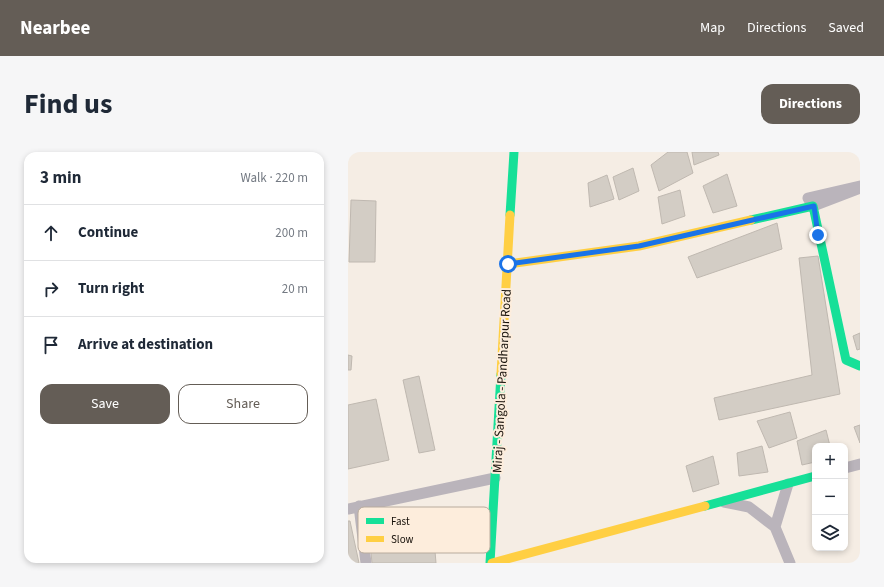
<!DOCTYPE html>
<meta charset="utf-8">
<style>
:root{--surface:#fff;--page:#f6f6f7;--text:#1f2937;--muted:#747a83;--line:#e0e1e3;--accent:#645d56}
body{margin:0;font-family:"Source Sans 3",sans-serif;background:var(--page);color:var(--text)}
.controls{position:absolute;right:12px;bottom:12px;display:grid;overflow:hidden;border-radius:8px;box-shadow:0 2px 6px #0003}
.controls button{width:36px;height:36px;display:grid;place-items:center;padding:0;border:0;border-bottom:1px solid var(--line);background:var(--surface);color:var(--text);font:20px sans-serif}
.stop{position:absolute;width:12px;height:12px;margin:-9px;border:3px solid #1a73e8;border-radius:50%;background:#fff}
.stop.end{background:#1a73e8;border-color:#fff;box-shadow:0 1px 4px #0008}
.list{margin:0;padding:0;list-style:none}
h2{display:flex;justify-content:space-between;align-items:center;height:52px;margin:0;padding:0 16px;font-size:17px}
h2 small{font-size:13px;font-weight:400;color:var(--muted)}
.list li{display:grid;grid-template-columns:26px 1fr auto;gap:12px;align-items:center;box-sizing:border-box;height:56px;padding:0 16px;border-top:1px solid var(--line)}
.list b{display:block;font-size:15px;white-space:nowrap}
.list em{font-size:13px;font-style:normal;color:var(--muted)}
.actions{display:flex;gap:8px;padding:12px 16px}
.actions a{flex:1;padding:9px 0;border:1px solid var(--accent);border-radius:12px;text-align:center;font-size:14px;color:var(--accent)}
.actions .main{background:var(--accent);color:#fff}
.icon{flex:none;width:22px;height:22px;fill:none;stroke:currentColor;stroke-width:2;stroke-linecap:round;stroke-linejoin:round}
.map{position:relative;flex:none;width:512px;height:411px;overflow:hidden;border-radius:12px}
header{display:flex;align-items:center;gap:24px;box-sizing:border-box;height:56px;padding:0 20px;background:var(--accent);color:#fff}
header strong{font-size:19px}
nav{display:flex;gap:22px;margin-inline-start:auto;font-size:14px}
.intro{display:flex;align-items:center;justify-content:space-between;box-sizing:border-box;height:96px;padding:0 24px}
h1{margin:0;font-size:28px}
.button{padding:10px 18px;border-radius:12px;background:var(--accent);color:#fff;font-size:14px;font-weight:700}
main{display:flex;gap:24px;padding:0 24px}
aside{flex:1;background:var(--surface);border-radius:12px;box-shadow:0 2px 6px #0003}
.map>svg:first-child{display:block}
.building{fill:#d3cdc5;stroke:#bfb8b0}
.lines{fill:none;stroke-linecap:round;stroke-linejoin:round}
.street{stroke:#bab4bb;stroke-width:11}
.fast{stroke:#16e098;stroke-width:9}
.slow{stroke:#ffcf43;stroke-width:9}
.route{stroke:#1a73e8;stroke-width:5}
.labels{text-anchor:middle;stroke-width:4;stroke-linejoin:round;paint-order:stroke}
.street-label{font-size:13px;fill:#161009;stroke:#fdeddc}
.key{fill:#fdeddc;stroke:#b8ab9d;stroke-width:1}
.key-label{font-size:11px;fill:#161009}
</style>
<header>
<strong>Nearbee</strong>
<nav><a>Map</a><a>Directions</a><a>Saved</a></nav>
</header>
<div class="intro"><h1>Find us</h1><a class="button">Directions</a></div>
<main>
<aside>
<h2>3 min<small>Walk · 220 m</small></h2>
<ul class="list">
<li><svg class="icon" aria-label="ahead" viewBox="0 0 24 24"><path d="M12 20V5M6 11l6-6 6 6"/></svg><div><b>Continue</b></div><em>200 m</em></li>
<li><svg class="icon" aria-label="right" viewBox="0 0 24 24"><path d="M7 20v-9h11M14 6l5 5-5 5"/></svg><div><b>Turn right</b></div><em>20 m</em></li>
<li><svg class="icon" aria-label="arrive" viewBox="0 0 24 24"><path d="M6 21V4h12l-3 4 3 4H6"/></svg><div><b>Arrive at destination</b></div></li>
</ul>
<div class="actions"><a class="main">Save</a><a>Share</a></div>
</aside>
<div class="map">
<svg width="512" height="411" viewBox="0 0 512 411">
<rect width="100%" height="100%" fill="#f5ede4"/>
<path class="building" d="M 320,0 L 339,0 L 345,21 L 311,39 L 303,13 Z
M 344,0 L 370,0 L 371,3 L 346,13 Z
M 285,16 L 291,39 L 271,48 L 265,25 Z
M 379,22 L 389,54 L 365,61 L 355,34 Z
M 259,23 L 266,47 L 242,55 L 240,31 Z
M 332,38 L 337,64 L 314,72 L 310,45 Z
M 3,48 L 28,49 L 27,110 L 1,110 Z
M 429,71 L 434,97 L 349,126 L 340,105 Z
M 470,104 L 492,242 L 371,268 L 366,246 L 464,223 L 451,106 Z
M 512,181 L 512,197 L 509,198 L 505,184 Z
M 0,203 L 4,204 L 3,218 L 0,218 Z
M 71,224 L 87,298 L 71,301 L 55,228 Z
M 28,247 L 41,308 L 0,317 L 0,253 Z
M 442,260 L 449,286 L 421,296 L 409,269 Z
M 512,273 L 512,291 L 506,275 Z
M 478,278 L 482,294 L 467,294 L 467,310 L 454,313 L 449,289 Z
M 414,294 L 420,320 L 391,324 L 389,301 Z
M 365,304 L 371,332 L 345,340 L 338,314 Z
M 84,364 L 88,411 L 24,411 L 20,370 Z
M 0,369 L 2,369 L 11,411 L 0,411 Z"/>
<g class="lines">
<path class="street" d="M 512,34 L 460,46 L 465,54 L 512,36
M 497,316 L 512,312
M 376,350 L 401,355 L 427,375 L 440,332
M 11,354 L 18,411
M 0,357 L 147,326
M 427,375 L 442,411"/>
<path class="fast" d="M 162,63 L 166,0
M 403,68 L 465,54 L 498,208 L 512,214
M 357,354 L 467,324
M 142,411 L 153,222"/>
<path class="slow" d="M 160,112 L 291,94 L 403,68
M 153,222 L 162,63
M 144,411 L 357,354"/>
</g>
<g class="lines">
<path class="route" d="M 160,112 L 291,94 L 466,54 L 470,83"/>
</g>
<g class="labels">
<g class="street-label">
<text transform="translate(153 229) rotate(-87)" y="5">Miraj - Sangola - Pandharpur Road</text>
</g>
</g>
<rect x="10" y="355" width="132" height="46" rx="6" class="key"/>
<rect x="18" y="366" width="18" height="6" fill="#16e098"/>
<rect x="18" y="384" width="18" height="6" fill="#ffcf43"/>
<g class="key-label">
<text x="43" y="373">Fast</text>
<text x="43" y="391">Slow</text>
</g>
</svg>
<div class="controls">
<button>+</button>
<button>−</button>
<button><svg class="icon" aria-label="layers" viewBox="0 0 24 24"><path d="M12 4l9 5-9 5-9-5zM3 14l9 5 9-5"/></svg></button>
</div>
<div class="stop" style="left:160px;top:112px"></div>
<div class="stop end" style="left:470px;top:83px"></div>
</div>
</main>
